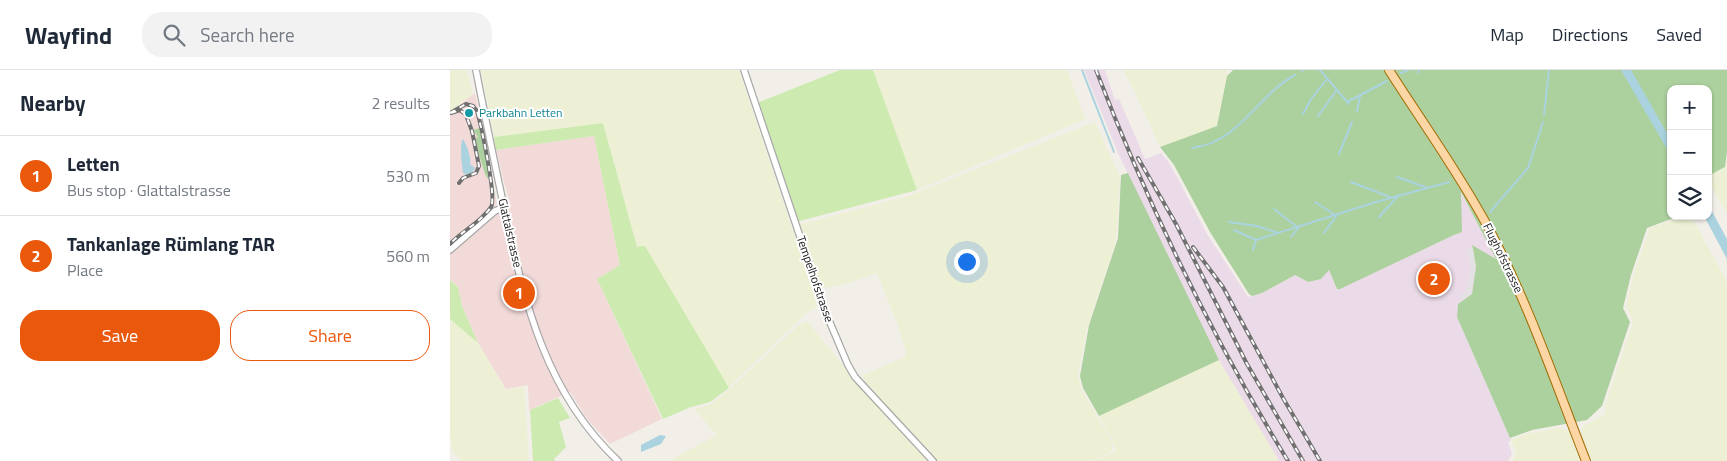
<!DOCTYPE html>
<meta charset="utf-8">
<style>
:root{--surface:#fff;--page:#f2f2f3;--text:#1f2937;--muted:#747a83;--line:#e0e1e3;--accent:#ea580c}
body{margin:0;font-family:"Titillium Web",sans-serif;background:var(--page);color:var(--text)}
.controls{position:absolute;right:15px;top:15px;display:grid;overflow:hidden;border-radius:10px;box-shadow:0 1px 4px #0004}
.controls button{width:45px;height:45px;display:grid;place-items:center;padding:0;border:0;border-bottom:1px solid var(--line);background:var(--surface);color:var(--text);font:25px sans-serif}
.you{position:absolute;left:516px;top:191px;width:18px;height:18px;margin:-12px;border:4px solid #fff;border-radius:50%;background:#1a73e8;box-shadow:0 0 0 8px #1a73e833}
.badge{display:grid;place-items:center;width:32px;height:32px;border-radius:50%;background:var(--accent);color:#fff;font-size:16px;font-weight:700}
.pin{position:absolute;translate:-50% -50%;border:2px solid #fff;box-shadow:0 1px 5px #0006}
.list{margin:0;padding:0;list-style:none}
h2{display:flex;justify-content:space-between;align-items:center;height:65px;margin:0;padding:0 20px;font-size:21px}
h2 small{font-size:16px;font-weight:400;color:var(--muted)}
.list li{display:grid;grid-template-columns:32px 1fr auto;gap:15px;align-items:center;box-sizing:border-box;height:80px;padding:0 20px;border-top:1px solid var(--line)}
.list b{display:block;font-size:19px;white-space:nowrap}
.list p{margin:0;font-size:16px;white-space:nowrap;color:var(--muted)}
.list em{font-size:16px;font-style:normal;color:var(--muted)}
.actions{display:flex;gap:10px;padding:15px 20px}
.actions a{flex:1;padding:11px 0;border:1px solid var(--accent);border-radius:20px;text-align:center;font-size:18px;color:var(--accent)}
.actions .main{background:var(--accent);color:#fff}
.icon{flex:none;width:28px;height:28px;fill:none;stroke:currentColor;stroke-width:2;stroke-linecap:round;stroke-linejoin:round}
.map{position:relative;flex:none;width:1277px;height:391px;overflow:hidden}
header{display:flex;align-items:center;gap:30px;box-sizing:border-box;height:70px;padding:0 25px;background:var(--surface);border-bottom:1px solid var(--line)}
header strong{font-size:24px}
nav{display:flex;gap:28px;margin-inline-start:auto;font-size:18px}
.search{width:350px;height:45px;background:var(--page);display:flex;align-items:center;gap:12px;box-sizing:border-box;padding:0 18px;border-radius:20px;color:var(--muted);font-size:19px}
main{display:flex}
aside{flex:1;background:var(--surface)}
.map>svg:first-child{display:block}
.commercial{fill:#f2dad9}
.industrial{fill:#ebdbe8}
.farmland{fill:#eef0d5}
.grass{fill:#cdebb0}
.forest{fill:#add19e}
.parking{fill:#e2e2e2}
.water{fill:#aad3df}
.lines{fill:none;stroke-linecap:round;stroke-linejoin:round}
.stream{stroke:#aad3df;stroke-width:2}
.minor-casing{stroke:#a9a9a9;stroke-width:8}
.major-casing{stroke:#a06b00;stroke-width:10}
.minor{stroke:#fff;stroke-width:5.5}
.major{stroke:#fcd6a4;stroke-width:8}
.rail-casing{stroke:#707070;stroke-width:4}
.rail{stroke:#fff;stroke-width:2;stroke-dasharray:5.5;stroke-linecap:butt}
.culture-dot{fill:#0f9aa8;stroke:#fff;stroke-width:2}
.labels{text-anchor:middle;stroke-width:4;stroke-linejoin:round;paint-order:stroke}
.culture-label{font-size:12px;fill:#0d838f;stroke:#fff;text-anchor:start}
.street-label{font-size:12px;fill:#222;stroke:#fff}
</style>
<header>
<strong>Wayfind</strong>
<div class="search"><svg class="icon" aria-label="search" viewBox="0 0 24 24"><circle cx="10" cy="10" r="6"/><path d="M15 15l6 6"/></svg>Search here</div>
<nav><a>Map</a><a>Directions</a><a>Saved</a></nav>
</header>
<main>
<aside>
<h2>Nearby<small>2 results</small></h2>
<ul class="list">
<li><span class="badge">1</span><div><b>Letten</b><p>Bus stop · Glattalstrasse</p></div><em>530 m</em></li>
<li><span class="badge">2</span><div><b>Tankanlage Rümlang TAR</b><p>Place</p></div><em>560 m</em></li>
</ul>
<div class="actions"><a class="main">Save</a><a>Share</a></div>
</aside>
<div class="map">
<svg width="1277" height="391" viewBox="0 0 1277 391">
<rect width="100%" height="100%" fill="#f2efe9"/>
<path class="commercial" d="M 25,23 L 47,134 L 0,176 L 0,42 Z
M 144,66 L 170,195 L 147,209 L 212,349 L 160,374 L 137,349 L 120,322 L 79,340 L 78,315 L 56,319 L 28,273 L 12,236 L 8,217 L 0,209 L 0,181 L 59,131 L 46,80 Z"/>
<path class="industrial" d="M 634,0 L 655,0 L 665,30 L 669,29 L 695,89 L 711,83 L 717,90 L 726,105 L 757,164 L 798,227 L 812,223 L 845,205 L 858,212 L 879,200 L 887,219 L 1011,162 L 1010,121 L 1047,190 L 1022,175 L 1026,196 L 1022,224 L 1008,234 L 1007,247 L 1061,370 L 1058,372 L 1062,384 L 1058,391 L 829,391 L 772,298 L 668,83 Z"/>
<path class="farmland" d="M 0,0 L 16,0 L 23,24 L 0,42 Z
M 31,0 L 289,0 L 368,236 L 355,244 L 278,318 L 195,177 L 187,177 L 153,53 L 44,67 Z
M 423,0 L 617,0 L 635,49 L 467,120 Z
M 673,0 L 778,0 L 767,56 L 710,77 L 683,18 Z
M 645,52 L 670,107 L 667,159 L 665,175 L 637,258 L 628,306 L 631,318 L 663,374 L 661,382 L 641,391 L 485,391 L 423,322 L 416,314 L 413,305 L 455,287 L 456,282 L 449,258 L 427,203 L 395,214 L 370,219 L 348,155 L 458,126 Z
M 1277,88 L 1277,144 L 1258,110 L 1258,106 L 1275,98 Z
M 1234,146 L 1241,146 L 1277,212 L 1277,391 L 1142,391 L 1131,366 L 1132,357 L 1155,344 L 1155,336 L 1183,252 L 1176,236 L 1184,203 L 1200,158 Z
M 0,249 L 28,273 L 56,320 L 74,317 L 79,391 L 11,391 L 3,382 L 0,368 Z
M 357,251 L 403,307 L 481,391 L 219,391 L 267,365 L 244,339 L 261,334 L 272,326 L 349,255 Z
M 769,290 L 829,391 L 643,391 L 666,381 L 664,374 L 649,346 Z
M 1109,358 L 1119,361 L 1131,391 L 1063,391 L 1066,381 L 1061,370 L 1076,364 Z"/>
<path class="grass" d="M 390,0 L 423,0 L 467,120 L 346,152 L 307,33 Z
M 153,53 L 187,177 L 195,176 L 279,318 L 260,332 L 241,337 L 213,349 L 147,209 L 170,195 L 144,66 L 46,80 L 44,67 Z
M 0,210 L 8,217 L 12,236 L 28,273 L 0,249 Z
M 108,328 L 120,348 L 109,352 L 116,377 L 104,389 L 105,391 L 83,391 L 80,340 Z"/>
<path class="forest" d="M 783,0 L 1277,0 L 1277,82 L 1275,97 L 1258,106 L 1258,19 L 1221,19 L 1221,146 L 1229,146 L 1197,158 L 1181,205 L 1173,238 L 1180,252 L 1152,336 L 1137,350 L 1082,360 L 1060,368 L 1007,247 L 1008,234 L 1022,224 L 1026,196 L 1022,175 L 1046,189 L 1011,122 L 1012,162 L 1004,165 L 890,219 L 887,219 L 879,200 L 871,209 L 858,212 L 845,205 L 812,223 L 802,226 L 799,224 L 760,162 L 724,95 L 710,77 L 767,56 L 777,6 Z
M 30,58 L 45,124 L 44,125 L 40,109 L 38,109 L 35,104 L 24,69 L 28,67 L 23,60 Z
M 678,103 L 769,290 L 649,346 L 633,318 L 630,306 L 639,255 L 668,168 L 671,105 Z"/>
<path class="parking" d="M 1023,178 L 1025,195 L 1021,224 L 1011,229 L 1010,226 L 1017,222 L 1021,197 L 1018,179 Z"/>
<path class="water" d="M 1171,0 L 1181,0 L 1221,70 L 1221,86 Z
M 13,69 C 16,73 22,89 20,94 L 25,98 L 22,103 L 16,105 L 13,103 C 12,95 9,74 13,69 Z
M 1258,134 L 1277,169 L 1277,189 L 1254,146 L 1258,146 Z
M 210,365 L 216,366 L 211,374 L 191,382 L 191,375 Z"/>
<g class="lines">
<path class="stream" d="M 632,0 L 664,82
M 870,0 L 899,34
M 852,1 L 853,0
M 951,3 L 958,0
M 968,3 L 969,0
M 899,31 L 937,11
M 907,41 L 910,26
M 853,44 L 861,29 L 877,9
M 1094,45 L 1099,0
M 868,46 L 887,20
M 742,78 C 789,73 807,25 845,5
M 889,84 L 902,52
M 947,107 L 975,117
M 901,112 L 940,127
M 865,132 L 885,145
M 824,139 L 847,157
M 1040,142 L 1078,98 L 1093,52
M 929,147 L 949,125
M 779,152 L 807,156 L 828,163
M 784,160 L 806,170 L 926,132 L 999,112
M 874,163 L 887,145
M 841,167 L 849,157
M 803,180 L 806,170"/>
<g class="minor-casing">
<path id="minor" d="M 26,0 C 35,47 45,95 55,142 C 75,235 96,323 168,391
M 294,0 L 375,241 L 398,295 L 405,307 L 483,391
M 0,180 L 45,141 L 54,137"/>
</g>
<g class="major-casing">
<path id="major" d="M 939,0 C 972,52 1009,103 1038,157 C 1078,232 1105,312 1136,391"/>
</g>
<use href="#minor" class="minor"/>
<use href="#major" class="major"/>
<g class="rail-casing">
<path id="rail" d="M 646,0 C 698,135 762,267 838,391
M 0,43 L 16,34 L 23,36 L 27,41 C 31,55 47,128 41,137 C 31,152 12,161 0,174
M 1,43 L 10,40 L 16,45 L 22,61 L 29,96 L 26,103 L 13,108 L 9,113
M 688,88 L 726,154 L 797,294 L 853,391
M 743,177 L 773,217 L 833,328 L 870,391"/>
</g>
<use href="#rail" class="rail"/>
</g>
<circle class="culture-dot" cx="19" cy="43" r="5"/>
<g class="labels">
<g class="culture-label">
<text x="29" y="47">Parkbahn Letten</text>
</g>
<g class="street-label">
<text transform="translate(60 163) rotate(77)" y="4">Glattalstrasse</text>
<text transform="translate(1053 188) rotate(64)" y="4">Flughofstrasse</text>
<text transform="translate(365 209) rotate(71)" y="4">Tempelhofstrasse</text>
</g>
</g>
</svg>
<div class="controls">
<button>+</button>
<button>−</button>
<button><svg class="icon" aria-label="layers" viewBox="0 0 24 24"><path d="M12 4l9 5-9 5-9-5zM3 14l9 5 9-5"/></svg></button>
</div>
<div class="you"></div>
<div class="pin badge" style="left:69px;top:223px">1</div>
<div class="pin badge" style="left:984px;top:209px">2</div>
</div>
</main>
